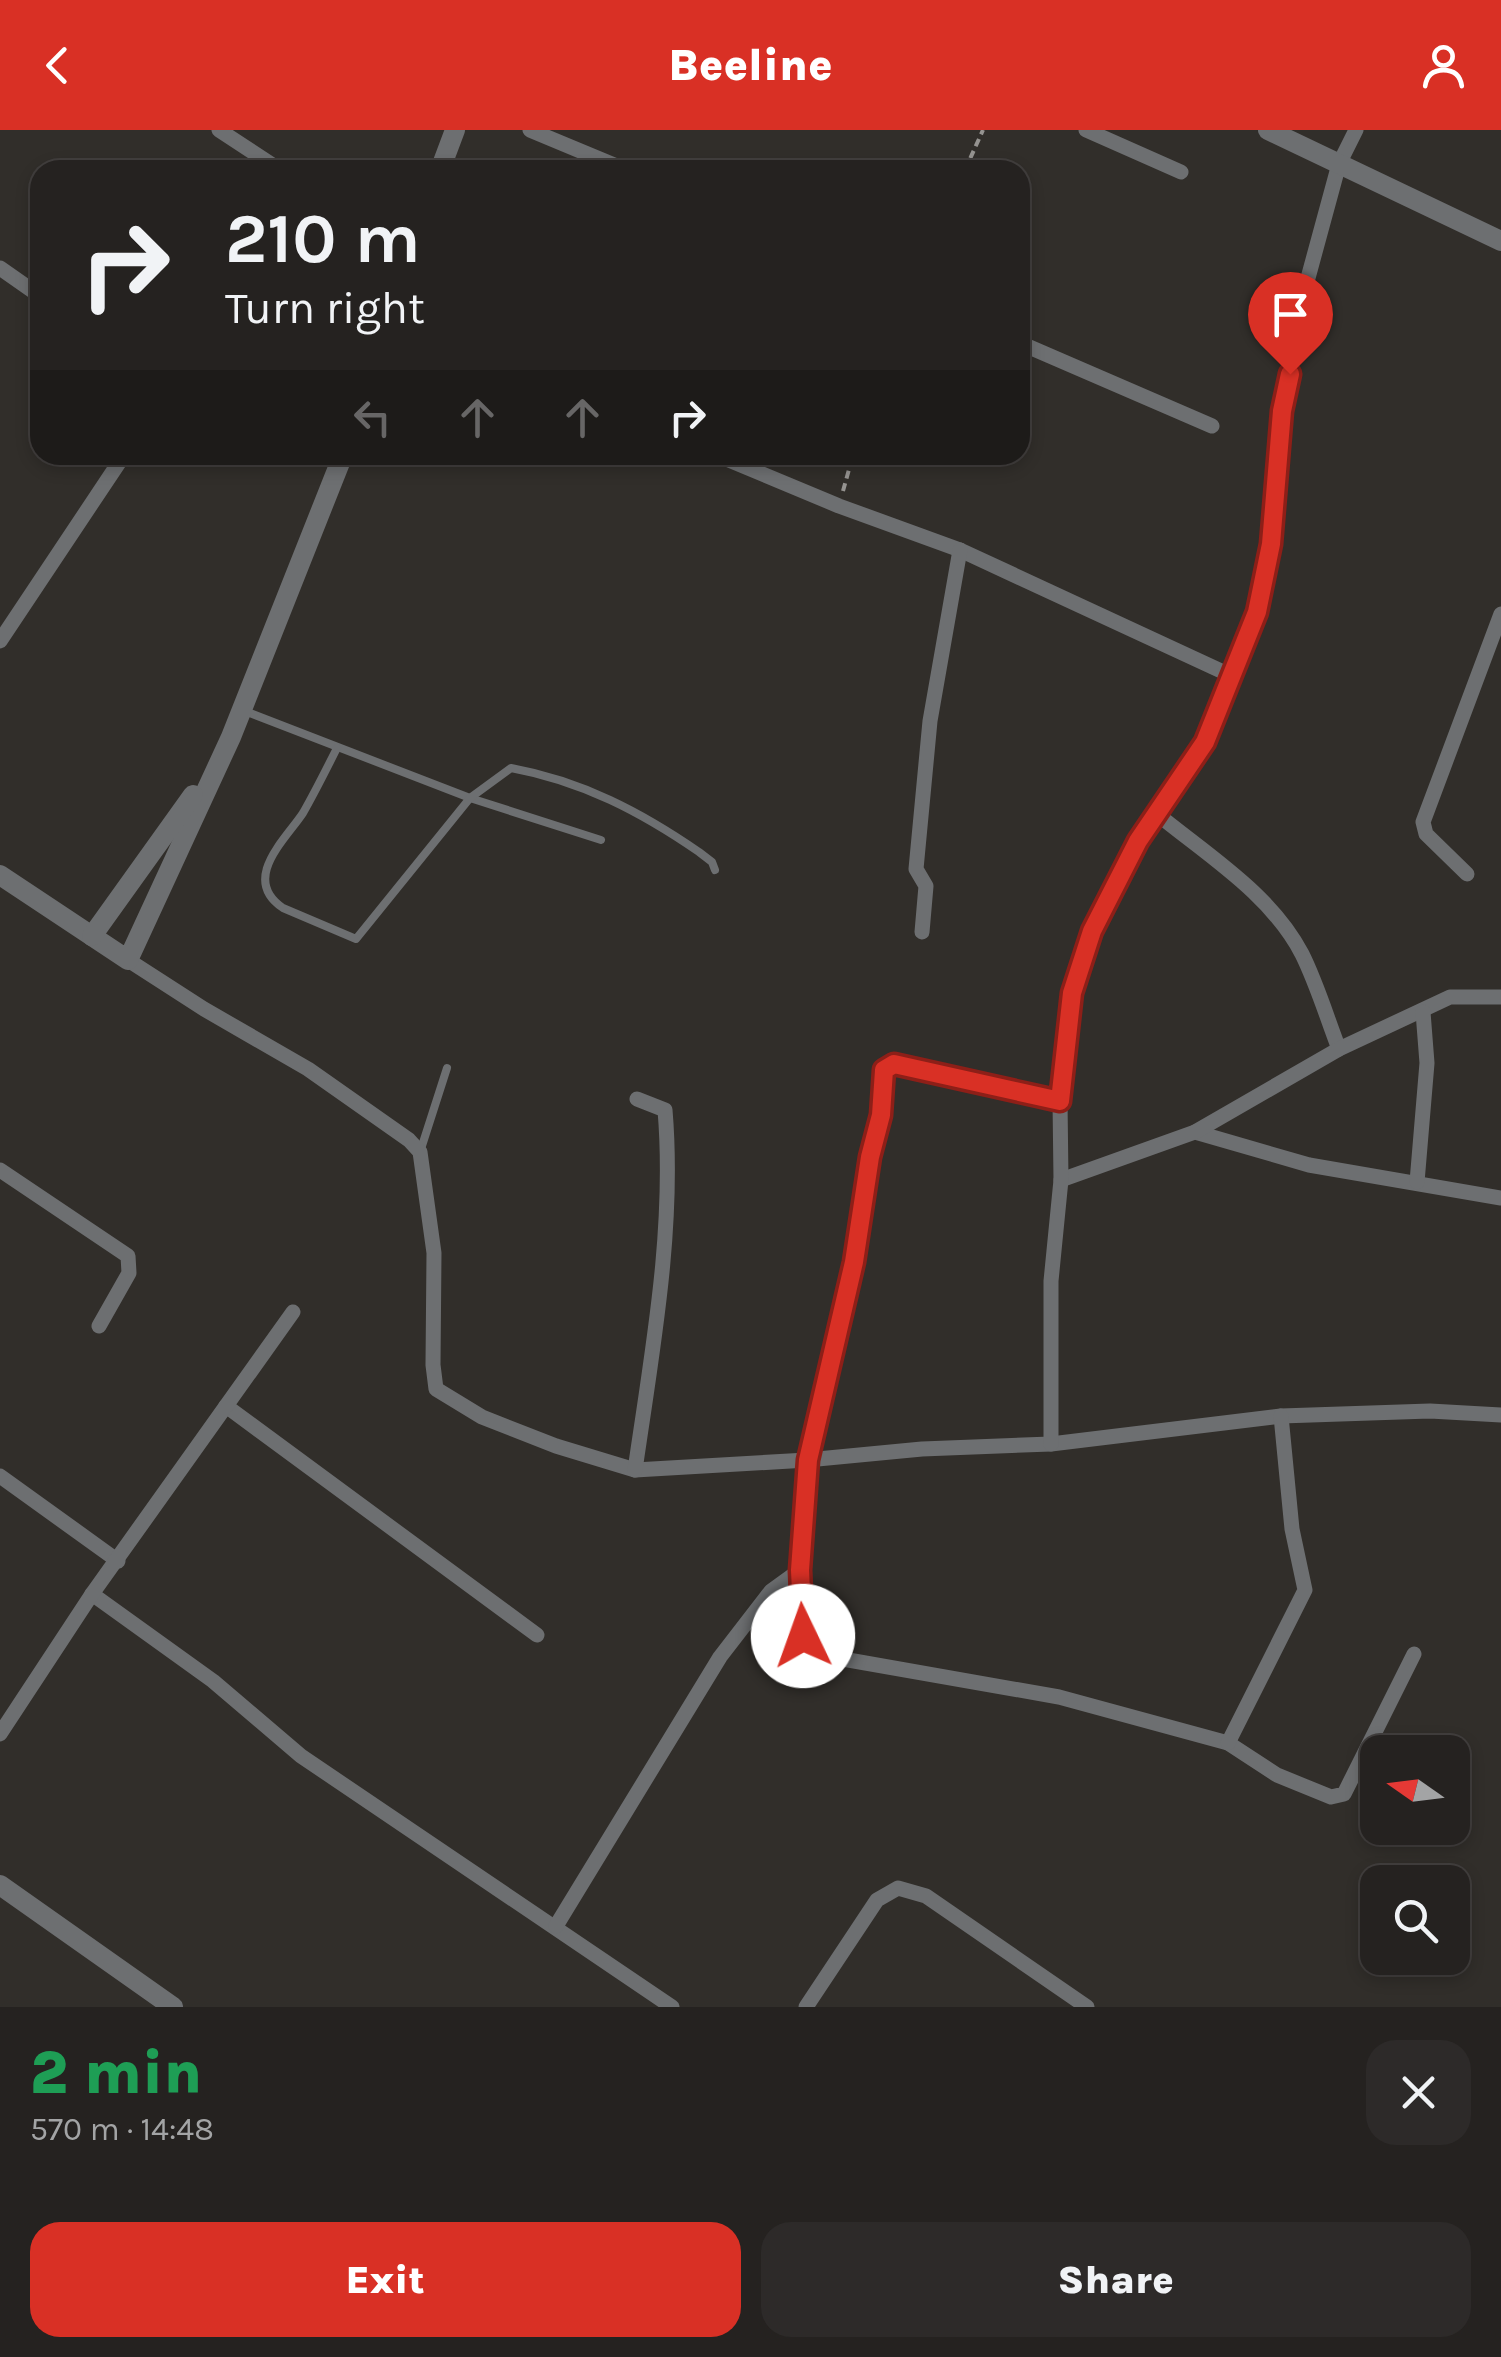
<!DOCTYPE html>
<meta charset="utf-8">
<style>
:root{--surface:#252220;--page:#2d2a29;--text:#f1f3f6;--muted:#a3a4a5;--line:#423f3e;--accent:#d93025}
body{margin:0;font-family:Karla,sans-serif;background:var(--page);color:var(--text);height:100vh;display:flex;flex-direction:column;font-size:38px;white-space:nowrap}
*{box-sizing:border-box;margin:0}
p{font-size:32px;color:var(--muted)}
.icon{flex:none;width:55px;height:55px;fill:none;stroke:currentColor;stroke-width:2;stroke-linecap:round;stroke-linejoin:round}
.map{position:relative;height:1877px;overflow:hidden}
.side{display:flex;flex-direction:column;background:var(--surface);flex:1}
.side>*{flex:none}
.top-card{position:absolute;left:30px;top:30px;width:1000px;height:305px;border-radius:30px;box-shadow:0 5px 15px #0003,0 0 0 2px var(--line);background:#252220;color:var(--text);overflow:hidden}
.needle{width:65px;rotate:284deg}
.fabs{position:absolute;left:1360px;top:1605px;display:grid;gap:20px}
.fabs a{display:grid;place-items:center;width:110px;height:110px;border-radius:20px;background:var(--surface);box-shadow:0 5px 15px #0003,0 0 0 2px var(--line);font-size:50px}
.pin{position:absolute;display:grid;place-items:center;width:85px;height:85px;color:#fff;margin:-102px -42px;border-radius:50% 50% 50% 0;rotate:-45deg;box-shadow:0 0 10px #0007}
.pin .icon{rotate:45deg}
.me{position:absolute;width:110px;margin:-55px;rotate:357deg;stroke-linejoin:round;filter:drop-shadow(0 0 8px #0008)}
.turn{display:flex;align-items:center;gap:35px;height:210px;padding:0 30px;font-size:45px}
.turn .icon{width:130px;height:130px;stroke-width:2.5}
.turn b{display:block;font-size:70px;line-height:85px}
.lanes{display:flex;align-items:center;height:95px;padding:0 30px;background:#0003;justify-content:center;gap:50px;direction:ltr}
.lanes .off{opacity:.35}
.round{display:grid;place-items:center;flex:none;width:105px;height:105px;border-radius:30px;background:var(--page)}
.summary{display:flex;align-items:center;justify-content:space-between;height:170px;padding:0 30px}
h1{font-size:60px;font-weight:800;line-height:75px;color:#1e9e55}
.cta{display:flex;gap:20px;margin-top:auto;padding:20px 30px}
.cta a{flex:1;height:115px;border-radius:30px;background:var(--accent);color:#fff;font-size:40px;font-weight:800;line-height:115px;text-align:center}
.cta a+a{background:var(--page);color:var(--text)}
header{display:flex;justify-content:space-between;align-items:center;height:130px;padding:0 30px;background:var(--accent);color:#fff;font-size:45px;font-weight:800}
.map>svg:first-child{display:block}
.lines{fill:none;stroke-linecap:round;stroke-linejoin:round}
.path{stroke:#959390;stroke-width:4;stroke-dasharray:8 5;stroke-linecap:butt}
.service{stroke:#6d6f71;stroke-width:8}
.minor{stroke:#6d6f71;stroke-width:15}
.tertiary{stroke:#6d6f71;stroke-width:20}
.route-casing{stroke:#8d1f18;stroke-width:25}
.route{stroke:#d93025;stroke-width:18}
</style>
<header><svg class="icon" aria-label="back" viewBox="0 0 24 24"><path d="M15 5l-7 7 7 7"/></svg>Beeline<svg class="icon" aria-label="person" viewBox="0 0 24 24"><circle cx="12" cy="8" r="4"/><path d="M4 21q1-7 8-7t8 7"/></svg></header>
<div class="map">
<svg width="1501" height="1877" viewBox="0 0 1501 1877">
<rect width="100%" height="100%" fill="#312e2a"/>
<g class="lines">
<g class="path">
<path d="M965 40 983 0"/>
<path d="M843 361 853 325"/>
</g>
<g class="service">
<path d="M242 580 470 668 601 710"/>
<path d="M337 618C326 640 315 662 303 683 286 709 240 749 283 778L356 809 470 668 511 638C582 651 641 682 699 722L712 732 715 740"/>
<path d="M420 1022 447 938"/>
</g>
<g class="minor">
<path d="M219 0 280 40"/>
<path d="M530 0 626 40"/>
<path d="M1086 0 1181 42"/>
<path d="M0 138 40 166"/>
<path d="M1020 213 1212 296"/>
<path d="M717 325 839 376 960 420 1232 546"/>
<path d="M0 511 124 325"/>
<path d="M1156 683C1207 725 1271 764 1302 824 1317 854 1327 888 1339 919"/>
<path d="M1467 744 1426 704 1423 692 1501 484"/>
<path d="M922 802 926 756 916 739 930 591 960 420"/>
<path d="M128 830 204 879 308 939 409 1010 420 1022 434 1123 433 1235 436 1259 482 1287 556 1316 635 1340 807 1330 922 1319 1051 1314 1281 1286 1430 1281 1501 1285"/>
<path d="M1060 971 894 933 884 940 881 985 871 1027 855 1133 807 1330 800 1440 803 1507 807 1519 820 1525 1059 1567 1228 1613 1277 1645 1331 1667 1344 1664 1414 1524"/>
<path d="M1195 1002 1309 1035 1501 1068"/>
<path d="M0 1040 128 1126 129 1143 99 1196"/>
<path d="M1061 1050 1195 1002 1339 919 1450 867H1501"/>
<path d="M1417 1052 1427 933 1423 882"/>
<path d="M226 1276 537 1505"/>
<path d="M1051 1314V1151L1061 1050 1060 971 1072 863 1092 801 1138 711 1205 612 1257 482 1271 414 1282 281 1308 148 1339 34 1356 0"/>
<path d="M635 1340C652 1222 675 1099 665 980L637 969"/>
<path d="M0 1346 118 1431"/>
<path d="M92 1464 213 1551 301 1626 672 1877"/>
<path d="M0 1604 92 1464 293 1182"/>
<path d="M1228 1613 1305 1460 1292 1399 1281 1286"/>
<path d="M556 1796 720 1527 771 1461 800 1440"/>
<path d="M806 1877 877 1770 898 1758 926 1766 1087 1877"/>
</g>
<g class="tertiary">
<path d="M1268 0 1501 111"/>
<path d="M440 40 455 0"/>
<path d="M0 745 128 830 231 607 343 325"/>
<path d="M92 806 193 665"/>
<path d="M0 1755 173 1877"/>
</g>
</g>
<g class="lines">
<defs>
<path id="route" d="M803 1506 800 1440 808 1330 854 1132 870 1027 881 985 884 940 894 934 1060 971 1072 863 1092 801 1138 711 1205 612 1257 482 1271 414 1282 281 1290 244"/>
</defs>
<use href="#route" class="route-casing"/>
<use href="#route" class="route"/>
</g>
</svg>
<div class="fabs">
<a><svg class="needle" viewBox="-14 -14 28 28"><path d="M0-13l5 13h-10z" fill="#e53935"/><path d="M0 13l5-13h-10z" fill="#a3a4a5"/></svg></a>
<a><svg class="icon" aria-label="search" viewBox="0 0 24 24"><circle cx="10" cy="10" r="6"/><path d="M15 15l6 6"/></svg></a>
</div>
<div class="pin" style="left:1290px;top:244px;background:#d93025"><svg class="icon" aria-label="arrive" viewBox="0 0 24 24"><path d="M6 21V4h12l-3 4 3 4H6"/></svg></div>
<svg class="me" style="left:803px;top:1506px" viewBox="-20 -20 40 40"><circle r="19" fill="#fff"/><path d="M0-13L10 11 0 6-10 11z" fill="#d93025"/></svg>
<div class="top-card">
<div class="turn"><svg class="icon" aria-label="right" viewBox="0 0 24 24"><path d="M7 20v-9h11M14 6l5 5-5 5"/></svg><div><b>210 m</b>Turn right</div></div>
<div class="lanes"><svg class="icon off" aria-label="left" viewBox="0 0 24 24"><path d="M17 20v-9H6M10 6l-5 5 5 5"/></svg><svg class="icon off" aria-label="ahead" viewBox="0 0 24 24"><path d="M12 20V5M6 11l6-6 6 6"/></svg><svg class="icon off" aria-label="ahead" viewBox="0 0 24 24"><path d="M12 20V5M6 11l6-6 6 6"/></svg><svg class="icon" aria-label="right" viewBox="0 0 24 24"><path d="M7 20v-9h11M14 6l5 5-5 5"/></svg></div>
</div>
</div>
<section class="side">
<div class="summary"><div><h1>2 min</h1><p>570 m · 14:48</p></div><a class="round"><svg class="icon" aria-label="close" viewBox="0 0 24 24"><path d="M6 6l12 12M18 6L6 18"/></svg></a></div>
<div class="cta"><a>Exit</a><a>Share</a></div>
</section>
